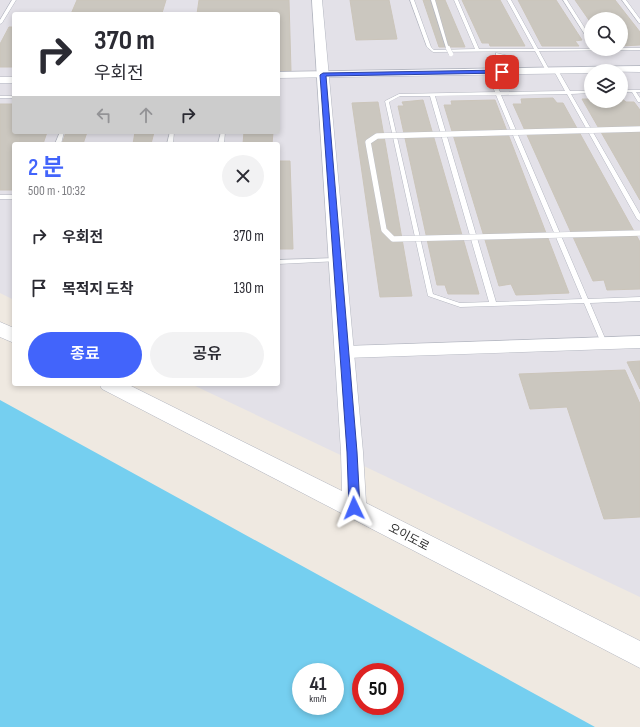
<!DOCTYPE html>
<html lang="ko">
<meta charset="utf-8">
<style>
:root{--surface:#fff;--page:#f2f2f3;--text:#2b2b33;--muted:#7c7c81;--accent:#4264fb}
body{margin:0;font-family:"Sofia Sans Condensed","Noto Sans KR",sans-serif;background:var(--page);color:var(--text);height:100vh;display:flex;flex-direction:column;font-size:15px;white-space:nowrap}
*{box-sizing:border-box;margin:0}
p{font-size:13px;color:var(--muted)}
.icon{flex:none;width:22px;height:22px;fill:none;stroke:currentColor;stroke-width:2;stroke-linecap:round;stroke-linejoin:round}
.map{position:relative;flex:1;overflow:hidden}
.side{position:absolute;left:12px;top:142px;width:268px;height:244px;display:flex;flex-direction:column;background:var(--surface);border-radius:4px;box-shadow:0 2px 6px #0003}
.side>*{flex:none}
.banner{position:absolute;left:12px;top:12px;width:268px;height:122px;border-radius:4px;box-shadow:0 2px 6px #0003;background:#fff;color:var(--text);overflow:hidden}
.fabs{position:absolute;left:584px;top:12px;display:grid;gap:8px}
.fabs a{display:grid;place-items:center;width:44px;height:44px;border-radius:50%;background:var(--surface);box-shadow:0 2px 6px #0003;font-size:20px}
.speed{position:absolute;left:292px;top:663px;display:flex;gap:8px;font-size:20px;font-weight:700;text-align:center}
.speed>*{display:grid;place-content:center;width:52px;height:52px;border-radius:50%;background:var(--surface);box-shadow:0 2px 6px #0003;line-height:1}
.speed small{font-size:10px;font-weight:400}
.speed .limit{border:6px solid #d22;background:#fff;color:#111}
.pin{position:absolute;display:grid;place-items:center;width:34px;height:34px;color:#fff;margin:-17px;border-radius:8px;box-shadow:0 2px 6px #0006}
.me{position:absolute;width:44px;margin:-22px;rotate:358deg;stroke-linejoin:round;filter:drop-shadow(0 0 3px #0008)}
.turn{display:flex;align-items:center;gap:14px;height:84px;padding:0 16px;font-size:18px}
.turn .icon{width:52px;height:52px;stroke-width:2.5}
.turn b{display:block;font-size:28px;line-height:34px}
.lanes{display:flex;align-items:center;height:38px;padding:0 16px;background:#0003;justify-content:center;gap:20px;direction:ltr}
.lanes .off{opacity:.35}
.round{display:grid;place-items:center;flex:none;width:42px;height:42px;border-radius:21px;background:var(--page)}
.summary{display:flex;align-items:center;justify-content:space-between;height:68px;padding:0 16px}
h1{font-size:24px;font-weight:600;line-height:30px;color:var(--accent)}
.action{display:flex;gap:8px;margin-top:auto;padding:8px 16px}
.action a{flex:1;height:46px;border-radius:24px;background:var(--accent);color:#fff;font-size:16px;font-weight:600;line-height:46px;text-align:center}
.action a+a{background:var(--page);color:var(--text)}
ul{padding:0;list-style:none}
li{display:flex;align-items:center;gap:12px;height:52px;padding:0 16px}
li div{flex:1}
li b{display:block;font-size:15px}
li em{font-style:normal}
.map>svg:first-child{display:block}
.industrial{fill:#e3e1e8;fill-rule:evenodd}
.water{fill:#75cff0;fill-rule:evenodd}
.building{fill:#cbc7bf;stroke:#cbc5ba}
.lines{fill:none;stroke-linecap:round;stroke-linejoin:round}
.service-casing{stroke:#b4b7c1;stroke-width:1}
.tertiary-casing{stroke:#b4b7c1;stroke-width:1}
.secondary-casing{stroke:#b4b7c1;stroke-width:1}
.service{fill:#fff;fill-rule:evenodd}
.tertiary{fill:#fff;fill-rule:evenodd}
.secondary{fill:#fff;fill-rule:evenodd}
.service-bridge-far1-casing{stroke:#b4b7c1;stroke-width:5;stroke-linecap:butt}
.service-bridge-casing{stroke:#b4b7c1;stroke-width:6;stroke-linecap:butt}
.service-bridge-far1{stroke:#fff;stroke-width:4.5}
.service-bridge{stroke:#fff;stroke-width:5.5}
.route{fill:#4264fb;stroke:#2b41a3}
.labels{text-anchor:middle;stroke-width:3.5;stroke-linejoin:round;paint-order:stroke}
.street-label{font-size:12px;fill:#2e2e2e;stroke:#fff}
</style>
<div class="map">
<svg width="640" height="727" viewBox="0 0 640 727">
<rect width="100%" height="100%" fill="#efe9e1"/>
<path class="industrial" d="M0 0H640V597L191 384H278V144H14V300L0 293ZM14 14H278V132H14ZM591 19H621V49H591ZM591 71H621V101H591Z"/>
<path class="water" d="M0 400 595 727H0ZM301 672H335V706H301ZM361 672H395V706H361Z"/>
<g class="building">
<path d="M77 0H166L162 13 71 14Z"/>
<path d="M199 0H289L291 71H278V14H197Z"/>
<path d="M350 0H389L397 39 356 40Z"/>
<path d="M423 0H445L465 47H439Z"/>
<path d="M462 0H500L525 46H490L489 43H482Z"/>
<path d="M518 0H556L582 40 575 41 579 46H542Z"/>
<path d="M575 0H615L640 32V45L621 46V19H591V23Z"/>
<path d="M9 27H14V67H0V44Z"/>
<path d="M553 98 557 103H563L640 242V289L607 290 604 280 593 281 513 104H522L521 99Z"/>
<path d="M621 98 626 102H634L640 110V200L582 99H591V101H621Z"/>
<path d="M423 100 479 294H448L445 285H437L398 106H404L402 102Z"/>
<path d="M495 100 569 293 516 295 511 284 499 286 444 105H452L451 101Z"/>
<path d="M378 102 412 296 380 297 352 103Z"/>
<path d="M0 104H14V132H47L43 144H14V190H0Z"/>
<path d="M66 132H87L83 144H62Z"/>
<path d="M135 132H154L151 144H133Z"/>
<path d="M244 132H273L272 144H243Z"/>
<path d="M278 161H290L293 249H278Z"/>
<path d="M640 361V389L627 362Z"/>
<path d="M625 370 640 404V517L604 519 567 407 530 409 519 374Z"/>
</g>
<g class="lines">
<defs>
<g id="service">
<path d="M12 0H16L2 23 0 24V20Z"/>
<path d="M410 0H414L431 47 434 50 475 49 454 0H458L479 49H534L507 0H511L538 49H621V48H640V50L539 51 550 71 548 72 546 71 535 51 433 52 427 47Z"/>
<path d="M431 0H435L449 49 446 48Z"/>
<path d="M563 0H567L591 38V42L589 41Z"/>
<path d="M622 0H626L640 19V23H639Z"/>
<path d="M496 53 513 57 517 72 513 71 509 59 496 55Z"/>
<path d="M554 70H558L570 91H591V93L571 94 640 214V221L637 219 567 94 501 95 588 299 640 297V301L590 303 607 343 604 345 601 343 584 303 460 307 428 296 385 101 399 94 495 92 487 72 489 71 491 72 500 92 565 91 554 71ZM496 95 582 299 496 302 435 96ZM400 96H430L489 302 460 303 433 294 389 102Z"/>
<path d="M621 90H640V92H636L640 98V102H638L632 92H621Z"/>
<rect x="0" y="96" width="14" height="2"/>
<path d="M60 132H64L61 144H55Z"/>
<path d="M170 132H174L173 144H167Z"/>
<path d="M221 132H225L224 144H218Z"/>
<rect x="0" y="195" width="14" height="4"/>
<path d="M337 258 339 259 340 260 339 261 278 264V260Z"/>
</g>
<g id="tertiary">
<path d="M640 66V72L591 71V73L278 78V72Z"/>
<rect x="0" y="77" width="14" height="6"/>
<path d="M640 336V348L345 358 339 356 337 352 339 348 345 346Z"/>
</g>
<g id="secondary">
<path d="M312 0H322L363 452 366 503 640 641V668L102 389 99 384H127L342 491 341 452Z"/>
<path d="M0 322 14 328V343L0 337Z"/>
</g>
</defs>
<use href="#service" class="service-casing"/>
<use href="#tertiary" class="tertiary-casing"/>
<use href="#secondary" class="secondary-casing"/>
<use href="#service" class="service"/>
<use href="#tertiary" class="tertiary"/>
<use href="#secondary" class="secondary"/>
<defs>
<path id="service-bridge-far1" d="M448 48 451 54"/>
<path id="service-bridge" d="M640 129 377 136 368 142 384 230 393 239 640 233"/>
</defs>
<use href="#service-bridge-far1" class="service-bridge-far1-casing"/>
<use href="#service-bridge" class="service-bridge-casing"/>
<use href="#service-bridge-far1" class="service-bridge-far1"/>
<use href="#service-bridge" class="service-bridge"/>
</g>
<path class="route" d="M502 70 504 73 326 76 357 452 360 508 358 511H350L349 508 347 452 320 75 323 73Z"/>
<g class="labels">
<g class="street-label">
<text transform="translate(409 537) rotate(28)" y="4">오이도로</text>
</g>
</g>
</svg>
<div class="fabs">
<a><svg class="icon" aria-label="search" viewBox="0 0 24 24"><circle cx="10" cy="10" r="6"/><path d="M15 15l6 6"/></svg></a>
<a><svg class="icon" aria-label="layers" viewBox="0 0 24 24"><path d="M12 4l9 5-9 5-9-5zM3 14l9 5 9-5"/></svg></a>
</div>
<div class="speed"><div>41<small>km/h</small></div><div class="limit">50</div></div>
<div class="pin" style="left:502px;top:72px;background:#d93025"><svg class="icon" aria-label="arrive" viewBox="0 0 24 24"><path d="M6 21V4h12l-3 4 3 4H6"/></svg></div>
<svg class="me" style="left:354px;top:508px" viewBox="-20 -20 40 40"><path d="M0-17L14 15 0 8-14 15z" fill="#4264fb" stroke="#fff" stroke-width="4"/></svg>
<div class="banner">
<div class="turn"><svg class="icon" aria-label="right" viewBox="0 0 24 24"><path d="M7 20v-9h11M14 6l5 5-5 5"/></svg><div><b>370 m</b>우회전</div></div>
<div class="lanes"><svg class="icon off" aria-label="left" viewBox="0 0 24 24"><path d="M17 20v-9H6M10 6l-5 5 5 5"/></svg><svg class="icon off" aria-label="ahead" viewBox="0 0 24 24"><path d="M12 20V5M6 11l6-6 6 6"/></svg><svg class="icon" aria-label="right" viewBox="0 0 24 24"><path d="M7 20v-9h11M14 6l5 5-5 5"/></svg></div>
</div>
<section class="side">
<div class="summary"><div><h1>2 분</h1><p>500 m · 10:32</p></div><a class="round"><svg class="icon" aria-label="close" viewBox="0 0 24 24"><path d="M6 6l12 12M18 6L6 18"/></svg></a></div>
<ul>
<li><svg class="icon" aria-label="right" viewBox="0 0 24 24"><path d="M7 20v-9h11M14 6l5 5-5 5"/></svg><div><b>우회전</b></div><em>370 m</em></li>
<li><svg class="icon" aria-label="arrive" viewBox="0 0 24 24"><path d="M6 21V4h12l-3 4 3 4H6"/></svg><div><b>목적지 도착</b></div><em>130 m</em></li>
</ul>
<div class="action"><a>종료</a><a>공유</a></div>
</section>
</div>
